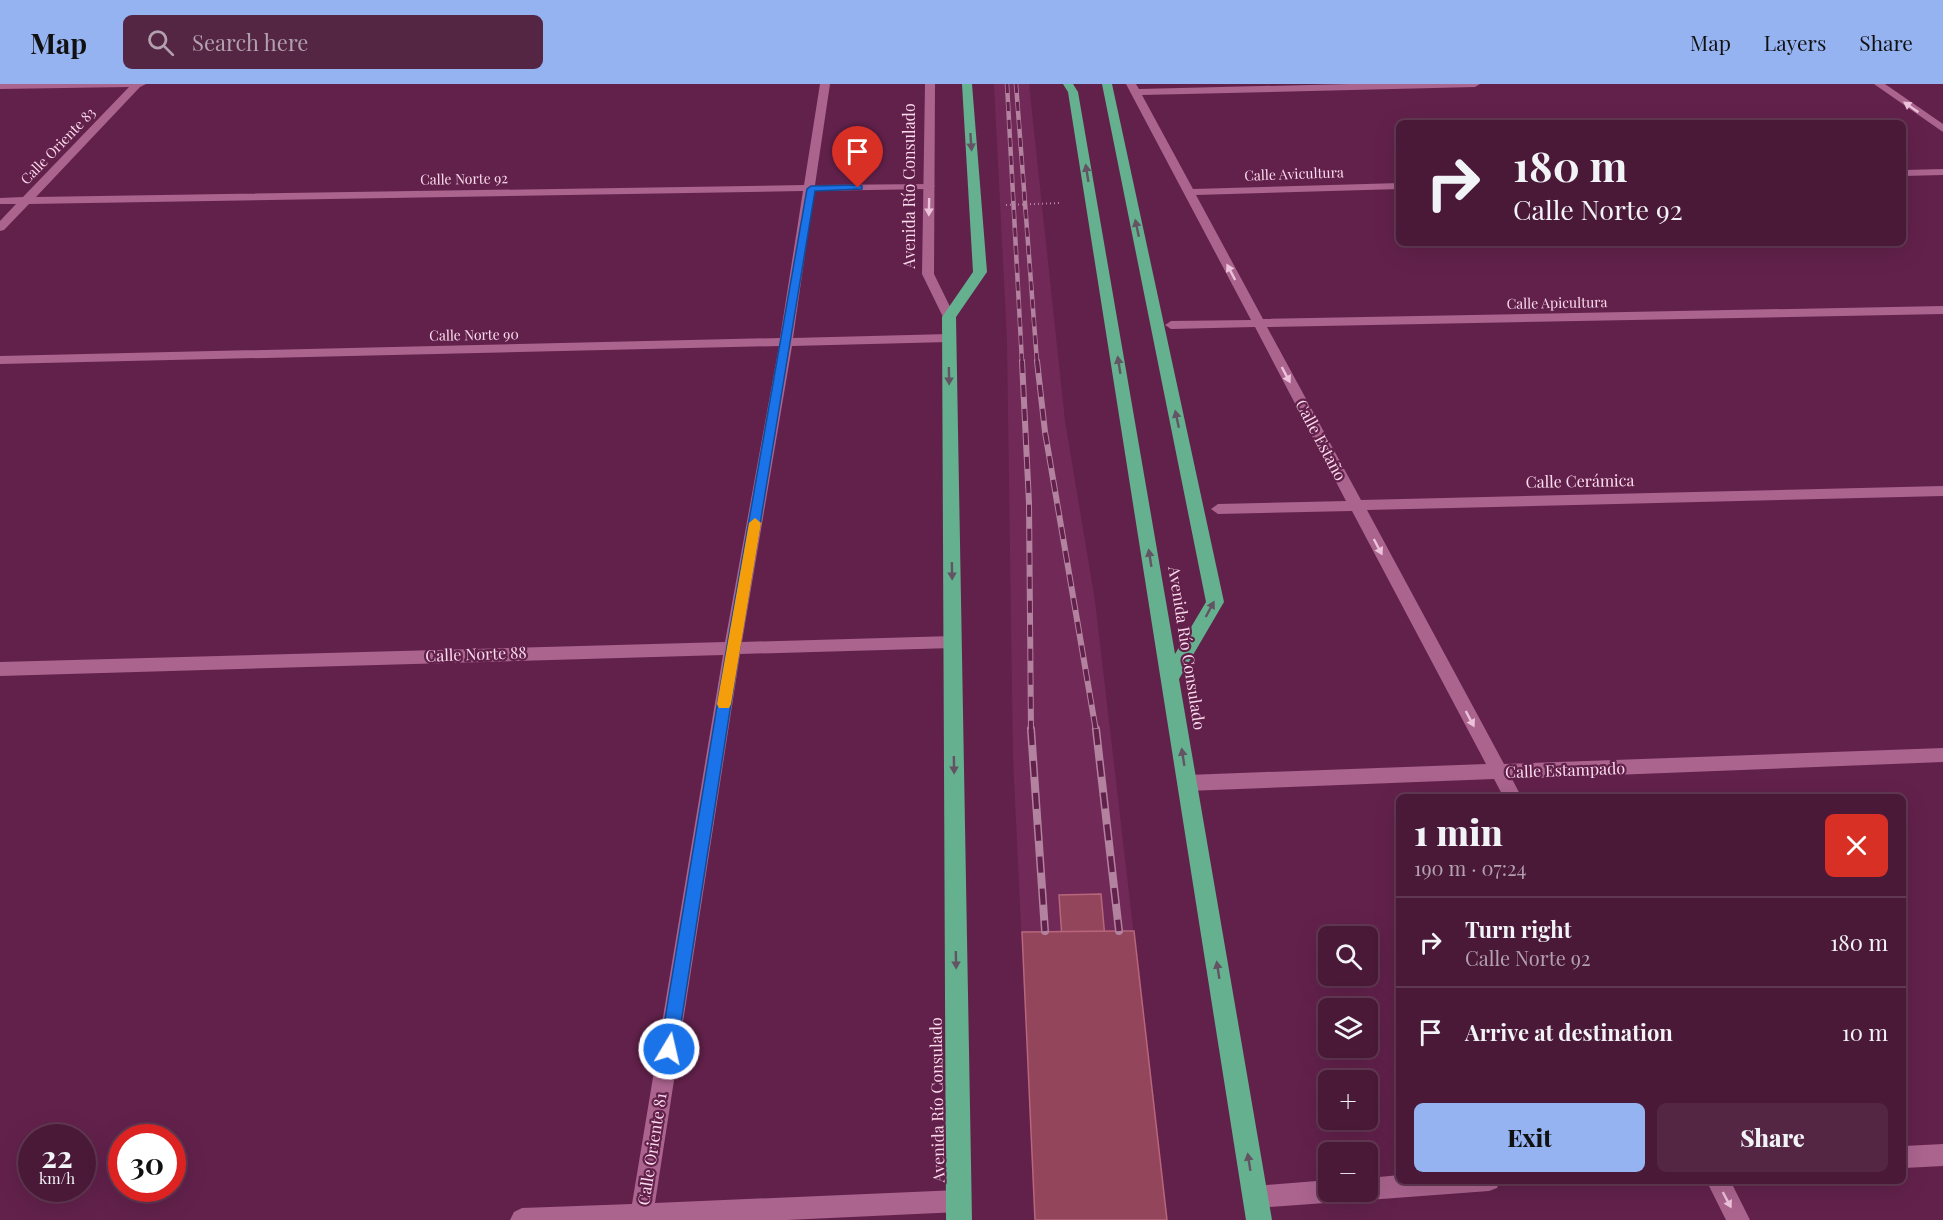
<!DOCTYPE html>
<meta charset="utf-8">
<style>
:root{--surface:#4a1938;--page:#542643;--text:#f1f3f6;--muted:#b2a0ae;--line:#613853;--accent:#95b2f1}
body{margin:0;font-family:"Playfair Display",serif;background:var(--page);color:var(--text);height:100vh;display:flex;flex-direction:column;font-size:22px;white-space:nowrap}
*{box-sizing:border-box;margin:0}
p{font-size:20px;color:var(--muted)}
.icon{flex:none;width:33px;height:33px;fill:none;stroke:currentColor;stroke-width:2;stroke-linecap:round;stroke-linejoin:round}
.map{position:relative;flex:1;overflow:hidden}
.details{position:absolute;left:1396px;top:710px;width:510px;height:390px;display:flex;flex-direction:column;background:var(--surface);border-radius:9px;box-shadow:0 6px 24px #0002,0 0 0 2px var(--line)}
.details>*{flex:none}
.top-card{position:absolute;left:1396px;top:36px;width:510px;height:126px;border-radius:9px;box-shadow:0 6px 24px #0002,0 0 0 2px var(--line);background:#4a1938;color:var(--text);overflow:hidden}
.tools{position:absolute;left:1318px;top:842px;display:grid;gap:12px}
.tools a{display:grid;place-items:center;width:60px;height:60px;border-radius:9px;background:var(--surface);box-shadow:0 6px 24px #0002,0 0 0 2px var(--line);font-size:30px}
.speed{position:absolute;left:18px;top:1040px;display:flex;gap:12px;font-size:30px;font-weight:700;text-align:center}
.speed>*{display:grid;place-content:center;width:78px;height:78px;border-radius:50%;background:var(--surface);box-shadow:0 6px 24px #0002,0 0 0 2px var(--line);line-height:1}
.speed small{font-size:15px;font-weight:400}
.speed .limit{border:9px solid #d22;background:#fff;color:#111}
.pin{position:absolute;display:grid;place-items:center;width:51px;height:51px;color:#fff;margin:-62px -26px;border-radius:50% 50% 50% 0;rotate:-45deg;box-shadow:0 0 6px #0007}
.pin .icon{rotate:45deg}
.me{position:absolute;width:66px;margin:-33px;rotate:9deg;stroke-linejoin:round;filter:drop-shadow(0 0 4px #0008)}
.turn{display:flex;align-items:center;gap:21px;height:126px;padding:0 18px;font-size:27px}
.turn .icon{width:78px;height:78px;stroke-width:2.5}
.turn b{display:block;font-size:42px;line-height:51px}
.round{display:grid;place-items:center;flex:none;width:63px;height:63px;border-radius:9px;background:var(--page)}
.headline{display:flex;align-items:center;justify-content:space-between;height:102px;padding:0 18px}
h1{font-size:36px;font-weight:800;line-height:45px}
.button{display:flex;gap:12px;margin-top:auto;padding:12px 18px}
.button a{flex:1;height:69px;border-radius:9px;background:var(--accent);color:#111;font-size:24px;font-weight:800;line-height:69px;text-align:center}
.button a+a{background:var(--page);color:var(--text)}
ul{padding:0;list-style:none}
li{display:flex;align-items:center;gap:18px;height:90px;padding:0 18px;border-top:2px solid var(--line)}
li div{flex:1}
li b{display:block;font-size:22px}
li em{font-style:normal}
header{display:flex;align-items:center;gap:36px;box-sizing:border-box;height:84px;padding:0 30px;background:var(--accent);color:#111}
header strong{font-size:28px}
nav{display:flex;gap:33px;margin-inline-start:auto;font-size:21px}
.search{width:420px;height:54px;background:var(--page);display:flex;align-items:center;gap:15px;box-sizing:border-box;padding:0 21px;border-radius:9px;color:var(--muted);font-size:22px}
.map>svg:first-child{display:block}
.built{fill:#712a58}
.building{fill:#93455b;stroke:#b7667b;stroke-width:1.5}
.lines{fill:none;stroke-linecap:round;stroke-linejoin:round}
.path{stroke:#b686a3;stroke-width:2;stroke-dasharray:1 3;stroke-linecap:butt}
.minor{fill:#ab648e;fill-rule:evenodd}
.secondary{fill:#ab648e;fill-rule:evenodd}
.motorway{fill:#64b08f;fill-rule:evenodd}
.rail-far2-casing{stroke:#b2829f;stroke-width:4.5}
.rail-far1-casing{stroke:#b2829f;stroke-width:6}
.rail-casing{stroke:#b2829f;stroke-width:8}
.rail-far2{stroke:#62214b;stroke-width:3;stroke-dasharray:9;stroke-linecap:butt}
.rail-far1{stroke:#62214b;stroke-width:4;stroke-dasharray:12;stroke-linecap:butt}
.rail{stroke:#62214b;stroke-width:5;stroke-dasharray:16;stroke-linecap:butt}
.oneway{fill:#ecc3da}
.oneway2{fill:#635363}
.route{fill:#1a73e8;stroke:#114b97;stroke-width:1.5}
.slow{fill:#f59e0b}
.labels{text-anchor:middle;stroke-width:4.5;stroke-linejoin:round;paint-order:stroke}
.far-street-label{font-size:14px;fill:#fcdbed;stroke:#62214b}
.street-label{font-size:16px;fill:#fcdbed;stroke:#62214b}
</style>
<header>
<strong>Map</strong>
<div class="search"><svg class="icon" aria-label="search" viewBox="0 0 24 24"><circle cx="10" cy="10" r="6"/><path d="M15 15l6 6"/></svg>Search here</div>
<nav><a>Map</a><a>Layers</a><a>Share</a></nav>
</header>
<div class="map">
<svg width="1943" height="1136" viewBox="0 0 1943 1136">
<rect width="100%" height="100%" fill="#62214b"/>
<path class="built" d="M994 0H1029L1065 337 1095 517 1167 1136H1035L1013 673 1007 256Z"/>
<g class="building">
<path d="M1101 810 1114 954H1069L1059 811Z"/>
<path d="M1119 847H1134L1167 1136H1035L1022 848Z"/>
</g>
<g class="lines">
<path class="path" d="M1006 121 1061 119"/>
<g class="minor">
<path d="M0 0H146L140 3 36 113 804 101 820 0H830L815 101 933 100 935 102 929 105 814 107 793 254 949 250 955 254 949 258 792 262 742 558 953 552 959 554 961 558 959 562 953 564 740 570 655 1119 959 1106 967 1109 970 1117 967 1125 959 1128 787 1136H510L514 1128 522 1124 632 1120 723 571 0 592V578L725 558 779 262 0 280V272L780 254 803 107 29 120 4 146 0 147V137L16 120H0V114L23 113 129 3 0 5Z"/>
<path d="M1126 0H1136L1139 5 1349 0H1480L1475 3 1142 11 1193 105 1400 99V105L1196 111 1263 235 1943 222V230L1267 243 1361 416 1943 402V412L1367 426 1504 680 1943 664V678L1512 695 1521 712H1503L1494 695 1187 707 1181 704 1178 699 1181 694 1187 691 1486 680 1352 427 1218 430 1211 425 1218 420 1346 417 1255 243 1171 245 1165 241 1171 237 1251 236Z"/>
<path d="M1874 0H1885L1943 40V48Z"/>
<path d="M1943 85V91L1904 92V86Z"/>
<path d="M1943 1060V1082L1904 1084V1062Z"/>
<path d="M1400 1091V1096H1500L1497 1104 1489 1107 1368 1116 1360 1113 1357 1107H1368V1094Z"/>
<path d="M1329 1096V1107H1350L1347 1115 1339 1118 1255 1124 1247 1121 1244 1113 1247 1105 1255 1102Z"/>
<path d="M1706 1096H1730L1750 1136H1726Z"/>
</g>
<path class="secondary" d="M925 0H935L934 190 955 233 949 237 943 233 922 190Z"/>
<g class="motorway">
<path d="M962 0H972L987 188 956 233 972 1136H946L942 233 973 188Z"/>
<path d="M1063 0H1073L1078 8 1175 570 1206 518 1102 0H1112L1224 518 1179 595 1272 1136H1246L1068 8Z"/>
</g>
<defs>
<g id="rail-far2">
<path d="M1007 0 1022 278"/>
<path d="M1016 0 1037 278"/>
</g>
<g id="rail-far1">
<path d="M1022 277 1029 419 1031 647"/>
<path d="M1037 277 1045 348 1096 647"/>
</g>
<g id="rail">
<path d="M1031 645 1045 847"/>
<path d="M1096 645 1119 847"/>
</g>
</defs>
<use href="#rail-far2" class="rail-far2-casing"/>
<use href="#rail-far1" class="rail-far1-casing"/>
<use href="#rail" class="rail-casing"/>
<use href="#rail-far2" class="rail-far2"/>
<use href="#rail-far1" class="rail-far1"/>
<use href="#rail" class="rail"/>
</g>
<defs><path id="oneway-solid" d="M-6-.8H1V-3.2L6.5 0L1 3.2V.8H-6Z" transform="scale(1.5)"/></defs>
<g class="oneway">
<use href="#oneway-solid" transform="translate(1911 23) rotate(-145)"/>
<use href="#oneway-solid" transform="translate(929 123) rotate(91)"/>
<use href="#oneway-solid" transform="translate(1231 188) rotate(-118)"/>
<use href="#oneway-solid" transform="translate(1286 291) rotate(62)"/>
<use href="#oneway-solid" transform="translate(1378 463) rotate(62)"/>
<use href="#oneway-solid" transform="translate(1470 635) rotate(62)"/>
<use href="#oneway-solid" transform="translate(1727 1116) rotate(62)"/>
</g>
<g class="oneway2">
<use href="#oneway-solid" transform="translate(971 58) rotate(86)"/>
<use href="#oneway-solid" transform="translate(1087 89) rotate(-99)"/>
<use href="#oneway-solid" transform="translate(1137 144) rotate(-102)"/>
<use href="#oneway-solid" transform="translate(1119 281) rotate(-99)"/>
<use href="#oneway-solid" transform="translate(949 292) rotate(89)"/>
<use href="#oneway-solid" transform="translate(1177 335) rotate(-102)"/>
<use href="#oneway-solid" transform="translate(1150 474) rotate(-99)"/>
<use href="#oneway-solid" transform="translate(952 487) rotate(89)"/>
<use href="#oneway-solid" transform="translate(1210 525) rotate(-62)"/>
<use href="#oneway-solid" transform="translate(1183 673) rotate(-99)"/>
<use href="#oneway-solid" transform="translate(954 681) rotate(89)"/>
<use href="#oneway-solid" transform="translate(956 876) rotate(89)"/>
<use href="#oneway-solid" transform="translate(1218 886) rotate(-99)"/>
<use href="#oneway-solid" transform="translate(1249 1078) rotate(-99)"/>
</g>
<path class="route" d="M858 101 862 102V105L815 107 740 562 677 965 675 971 669 974 662 971 660 965 727 562 807 105 811 102Z"/>
<path class="slow" d="M755 434 761 439 731 620 729 624H719L717 620 749 439Z"/>
<g class="labels">
<g class="far-street-label">
<text transform="translate(58 62) rotate(-46)" y="5">Calle Oriente 83</text>
<text transform="translate(1294 90) rotate(-2)" y="5">Calle Avicultura</text>
<text transform="translate(464 95) rotate(-1)" y="5">Calle Norte 92</text>
<text transform="translate(1557 219) rotate(-1)" y="5">Calle Apicultura</text>
<text transform="translate(474 251) rotate(-1)" y="5">Calle Norte 90</text>
</g>
<g class="street-label">
<text transform="translate(909 102) rotate(-90)" y="6">Avenida Río Consulado</text>
<text transform="translate(1321 356) rotate(62)" y="6">Calle Estaño</text>
<text transform="translate(1580 397) rotate(-1)" y="6">Calle Cerámica</text>
<text transform="translate(1187 564) rotate(81)" y="6">Avenida Río Consulado</text>
<text transform="translate(476 570) rotate(-2)" y="6">Calle Norte 88</text>
<text transform="translate(1565 686) rotate(-2)" y="6">Calle Estampado</text>
<text transform="translate(937 1016) rotate(-91)" y="6">Avenida Río Consulado</text>
<text transform="translate(652 1065) rotate(-81)" y="6">Calle Oriente 81</text>
</g>
</g>
</svg>
<div class="tools">
<a><svg class="icon" aria-label="search" viewBox="0 0 24 24"><circle cx="10" cy="10" r="6"/><path d="M15 15l6 6"/></svg></a>
<a><svg class="icon" aria-label="layers" viewBox="0 0 24 24"><path d="M12 4l9 5-9 5-9-5zM3 14l9 5 9-5"/></svg></a>
<a>+</a>
<a>−</a>
</div>
<div class="speed"><div>22<small>km/h</small></div><div class="limit">30</div></div>
<div class="pin" style="left:858px;top:104px;background:#d93025"><svg class="icon" aria-label="arrive" viewBox="0 0 24 24"><path d="M6 21V4h12l-3 4 3 4H6"/></svg></div>
<svg class="me" style="left:669px;top:965px" viewBox="-20 -20 40 40"><circle r="17" fill="#1a73e8" stroke="#fff" stroke-width="3"/><path d="M0-11L8 9 0 5-8 9z" fill="#fff"/></svg>
<div class="top-card">
<div class="turn"><svg class="icon" aria-label="right" viewBox="0 0 24 24"><path d="M7 20v-9h11M14 6l5 5-5 5"/></svg><div><b>180 m</b>Calle Norte 92</div></div>
</div>
<section class="details">
<div class="headline"><div><h1>1 min</h1><p>190 m · 07:24</p></div><a class="round" style="background:#d93025;color:#fff"><svg class="icon" aria-label="close" viewBox="0 0 24 24"><path d="M6 6l12 12M18 6L6 18"/></svg></a></div>
<ul>
<li><svg class="icon" aria-label="right" viewBox="0 0 24 24"><path d="M7 20v-9h11M14 6l5 5-5 5"/></svg><div><b>Turn right</b><p>Calle Norte 92</p></div><em>180 m</em></li>
<li><svg class="icon" aria-label="arrive" viewBox="0 0 24 24"><path d="M6 21V4h12l-3 4 3 4H6"/></svg><div><b>Arrive at destination</b></div><em>10 m</em></li>
</ul>
<div class="button"><a>Exit</a><a>Share</a></div>
</section>
</div>
